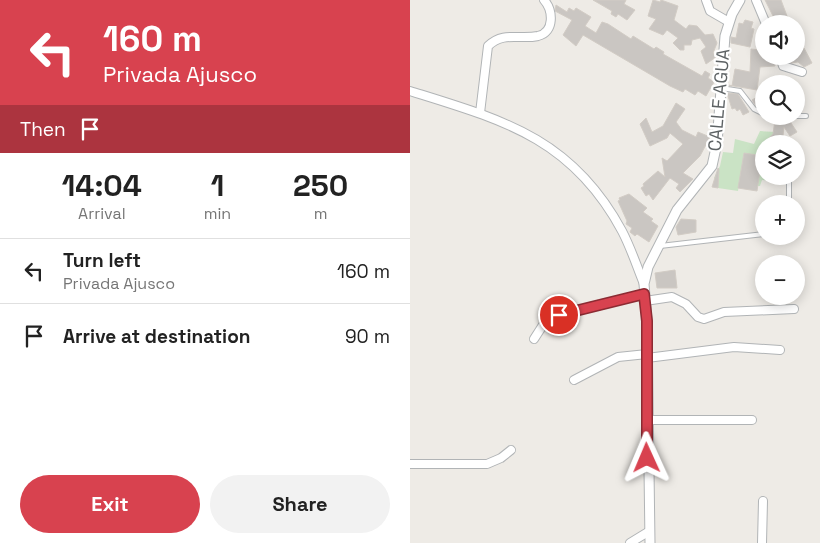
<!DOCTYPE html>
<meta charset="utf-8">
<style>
:root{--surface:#fff;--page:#f2f2f2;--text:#222;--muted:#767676;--line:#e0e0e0;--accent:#d8424f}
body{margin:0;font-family:"Space Grotesk",sans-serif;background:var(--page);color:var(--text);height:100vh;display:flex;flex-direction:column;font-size:19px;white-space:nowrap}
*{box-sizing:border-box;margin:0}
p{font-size:16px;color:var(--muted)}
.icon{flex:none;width:28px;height:28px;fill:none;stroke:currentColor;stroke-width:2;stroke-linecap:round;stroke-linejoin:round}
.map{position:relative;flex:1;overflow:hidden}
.sheet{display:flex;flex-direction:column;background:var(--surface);width:410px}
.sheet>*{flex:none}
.banner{background:#d8424f;color:#fff;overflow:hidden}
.controls{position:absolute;left:345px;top:15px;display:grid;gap:10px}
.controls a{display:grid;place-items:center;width:50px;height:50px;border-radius:50%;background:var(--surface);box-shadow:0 2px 12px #0003;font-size:25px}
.pin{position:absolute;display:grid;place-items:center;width:42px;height:42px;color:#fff;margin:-21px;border:2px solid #fff;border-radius:50%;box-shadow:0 1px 5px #0007}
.me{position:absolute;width:55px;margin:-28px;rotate:359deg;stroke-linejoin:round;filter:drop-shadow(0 0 4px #0008)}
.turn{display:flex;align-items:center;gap:18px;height:105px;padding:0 20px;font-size:22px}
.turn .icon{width:65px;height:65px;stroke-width:2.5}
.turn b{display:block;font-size:35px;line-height:42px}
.then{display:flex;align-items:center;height:48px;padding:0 20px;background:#0003;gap:10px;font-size:19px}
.eta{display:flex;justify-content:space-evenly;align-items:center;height:85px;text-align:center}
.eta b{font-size:30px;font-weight:700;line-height:35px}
.primary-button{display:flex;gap:10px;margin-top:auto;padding:10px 20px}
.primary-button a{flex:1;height:58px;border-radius:30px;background:var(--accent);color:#fff;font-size:20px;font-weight:700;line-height:58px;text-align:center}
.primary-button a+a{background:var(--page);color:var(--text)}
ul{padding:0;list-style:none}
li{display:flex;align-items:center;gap:15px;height:65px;padding:0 20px;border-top:1px solid var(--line)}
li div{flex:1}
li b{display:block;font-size:19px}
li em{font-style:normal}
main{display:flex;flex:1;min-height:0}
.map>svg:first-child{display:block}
.green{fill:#cae3c5}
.building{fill:#cac6c2;stroke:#d2ccc5}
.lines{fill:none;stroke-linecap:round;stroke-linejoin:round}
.service-casing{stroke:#b1b4b6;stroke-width:6}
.minor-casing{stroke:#b1b4b6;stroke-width:10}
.tertiary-casing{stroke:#b1b4b6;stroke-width:11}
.service{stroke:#fff;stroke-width:4}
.minor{stroke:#fff;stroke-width:8}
.tertiary{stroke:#fff;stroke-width:9}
.route-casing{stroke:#8c2b33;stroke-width:12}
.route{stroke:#d8424f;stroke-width:9}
.labels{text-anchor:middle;stroke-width:4.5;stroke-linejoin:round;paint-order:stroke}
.street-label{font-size:18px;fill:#5d6264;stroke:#fff}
</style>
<main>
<section class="sheet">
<div class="banner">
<div class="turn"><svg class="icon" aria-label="left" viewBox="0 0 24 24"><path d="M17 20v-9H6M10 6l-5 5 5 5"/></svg><div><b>160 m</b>Privada Ajusco</div></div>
<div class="then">Then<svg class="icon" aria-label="arrive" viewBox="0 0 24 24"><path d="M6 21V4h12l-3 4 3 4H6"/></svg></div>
</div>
<div class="eta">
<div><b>14:04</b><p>Arrival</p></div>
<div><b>1</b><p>min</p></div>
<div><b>250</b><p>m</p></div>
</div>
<ul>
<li><svg class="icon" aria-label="left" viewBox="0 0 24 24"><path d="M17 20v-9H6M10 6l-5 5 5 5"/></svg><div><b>Turn left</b><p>Privada Ajusco</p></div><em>160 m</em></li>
<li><svg class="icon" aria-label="arrive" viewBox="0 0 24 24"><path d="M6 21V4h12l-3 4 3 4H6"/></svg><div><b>Arrive at destination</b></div><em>90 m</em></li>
</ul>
<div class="primary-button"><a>Exit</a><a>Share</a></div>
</section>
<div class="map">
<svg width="410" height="543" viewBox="0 0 410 543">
<rect width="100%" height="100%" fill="#eeebe6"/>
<g class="green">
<path d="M350 131 366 132 354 144V159L334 153 328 191 308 188V179L304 178 310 166 313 152 323 153 325 139 344 144Z"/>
<path d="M344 170 354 172V176H372L363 181 352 180 350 186H347Z"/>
</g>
<g class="building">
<path d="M183 0H216L214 4 225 10 217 20 208 14 206 17 201 14 202 11Z"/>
<path d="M243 0 250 2 251 0 268 6 264 20 276 29 279 25 287 26 295 35 303 34 307 43 303 53 306 57 296 64 291 51 296 47 290 38 282 40 281 45H274V50H270L263 43 268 38 257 30 253 35 239 29 246 19 238 16Z"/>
<path d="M355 0H371L380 24H367Z"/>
<path d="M146 5 157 12 159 8 164 11 166 8 181 17 175 26 186 33 192 22 198 24 221 39 223 36 244 49 246 47 254 52 253 54 292 76 295 71 300 74 298 78 304 82 296 96 288 91 285 95 275 89 273 92 260 86 173 35 166 46 153 35 162 20 145 11Z"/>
<path d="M335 20 343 22 341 28 344 29 340 47 321 43V37L326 38 329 23 333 24Z"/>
<path d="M386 43 390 50 394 48 402 63 394 67 388 62 381 63 378 56H386Z"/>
<path d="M341 49 351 50 350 56H364L365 66 350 67 347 90 318 85 322 86 325 69 340 72Z"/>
<path d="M317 93 328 94 339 112 333 115 330 109 327 111 325 108 322 109Z"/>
<path d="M354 93V106L350 104 346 106 342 100Z"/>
<path d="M266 103 275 109 266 122 272 130 286 137 288 132 300 137 290 156 273 173 283 179 270 192 266 188 269 184 260 178 243 200 239 194 236 196 231 188 234 186 233 184 248 171 255 177 252 158 257 161 273 144 260 133 257 138 240 146 230 124 236 118 242 132 253 126Z"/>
<path d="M365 120H370L372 122 379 120 387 132 380 136 374 127 372 144H353L363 134Z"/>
<path d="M334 153 347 155 346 158 354 159V172L350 171 347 191 328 188Z"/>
<path d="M308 168 309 169 308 188 302 187Z"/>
<path d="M219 194 237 208 233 212 243 219 241 221 248 226 239 242 227 234 225 236 220 232 222 228 216 224 217 221 208 201 210 200 209 198Z"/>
<path d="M271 219 286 220V232L268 235 266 227Z"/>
<path d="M265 270 267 288H247L245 273Z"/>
</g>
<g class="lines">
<defs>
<g id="service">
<path d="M311 88 330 91 344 109 354 114"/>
<path d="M360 116H382"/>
<path d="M386 116H396"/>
<path d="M379 176V204"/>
<path d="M250 246 354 234"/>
</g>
<g id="minor">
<path d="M296 0 300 11 319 22"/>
<path d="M346 0 356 24"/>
<path d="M370 56 373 66 392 72"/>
<path d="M0 91C93 120 162 138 212 231 221 248 227 267 234 284"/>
<path d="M70 113 78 46C94 31 109 40 128 36 145 32 143 10 134 0"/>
<path d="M235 301 262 297 276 304 288 317 294 319 314 312 384 309"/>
<path d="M124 339 133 325 149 315 234 294"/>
<path d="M237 358 324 347 370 350"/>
<path d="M164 380 208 357 237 354"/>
<path d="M237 420H342"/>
<path d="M0 464H77L91 458 101 450"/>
<path d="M220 543 238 532"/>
<path d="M352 543 353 501"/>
</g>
<path id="tertiary" d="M240 543 237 321 234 284 238 267 267 210 302 166 307 143 315 36 322 14 330 0"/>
</defs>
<use href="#service" class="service-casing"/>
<use href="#minor" class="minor-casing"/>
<use href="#tertiary" class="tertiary-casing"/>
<use href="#service" class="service"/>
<use href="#minor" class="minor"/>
<use href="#tertiary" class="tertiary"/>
</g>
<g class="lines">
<defs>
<path id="route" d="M149 315 234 294 237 321V458"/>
</defs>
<use href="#route" class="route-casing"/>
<use href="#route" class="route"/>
</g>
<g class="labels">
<g class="street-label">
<text transform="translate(309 100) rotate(-85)" y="6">CALLE AGUA</text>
</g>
</g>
</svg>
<div class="controls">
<a><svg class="icon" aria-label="sound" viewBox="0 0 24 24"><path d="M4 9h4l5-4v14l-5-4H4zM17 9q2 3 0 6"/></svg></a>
<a><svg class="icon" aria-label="search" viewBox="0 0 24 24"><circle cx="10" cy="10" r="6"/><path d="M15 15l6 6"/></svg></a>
<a><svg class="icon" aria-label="layers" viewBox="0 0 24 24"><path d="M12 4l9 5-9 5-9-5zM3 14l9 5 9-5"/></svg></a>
<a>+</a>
<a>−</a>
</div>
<div class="pin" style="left:149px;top:315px;background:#d93025"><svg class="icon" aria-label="arrive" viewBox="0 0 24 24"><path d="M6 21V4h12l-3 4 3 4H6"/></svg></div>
<svg class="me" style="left:237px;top:458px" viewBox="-20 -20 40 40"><path d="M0-17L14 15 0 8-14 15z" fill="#d8424f" stroke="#fff" stroke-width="4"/></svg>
</div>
</main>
